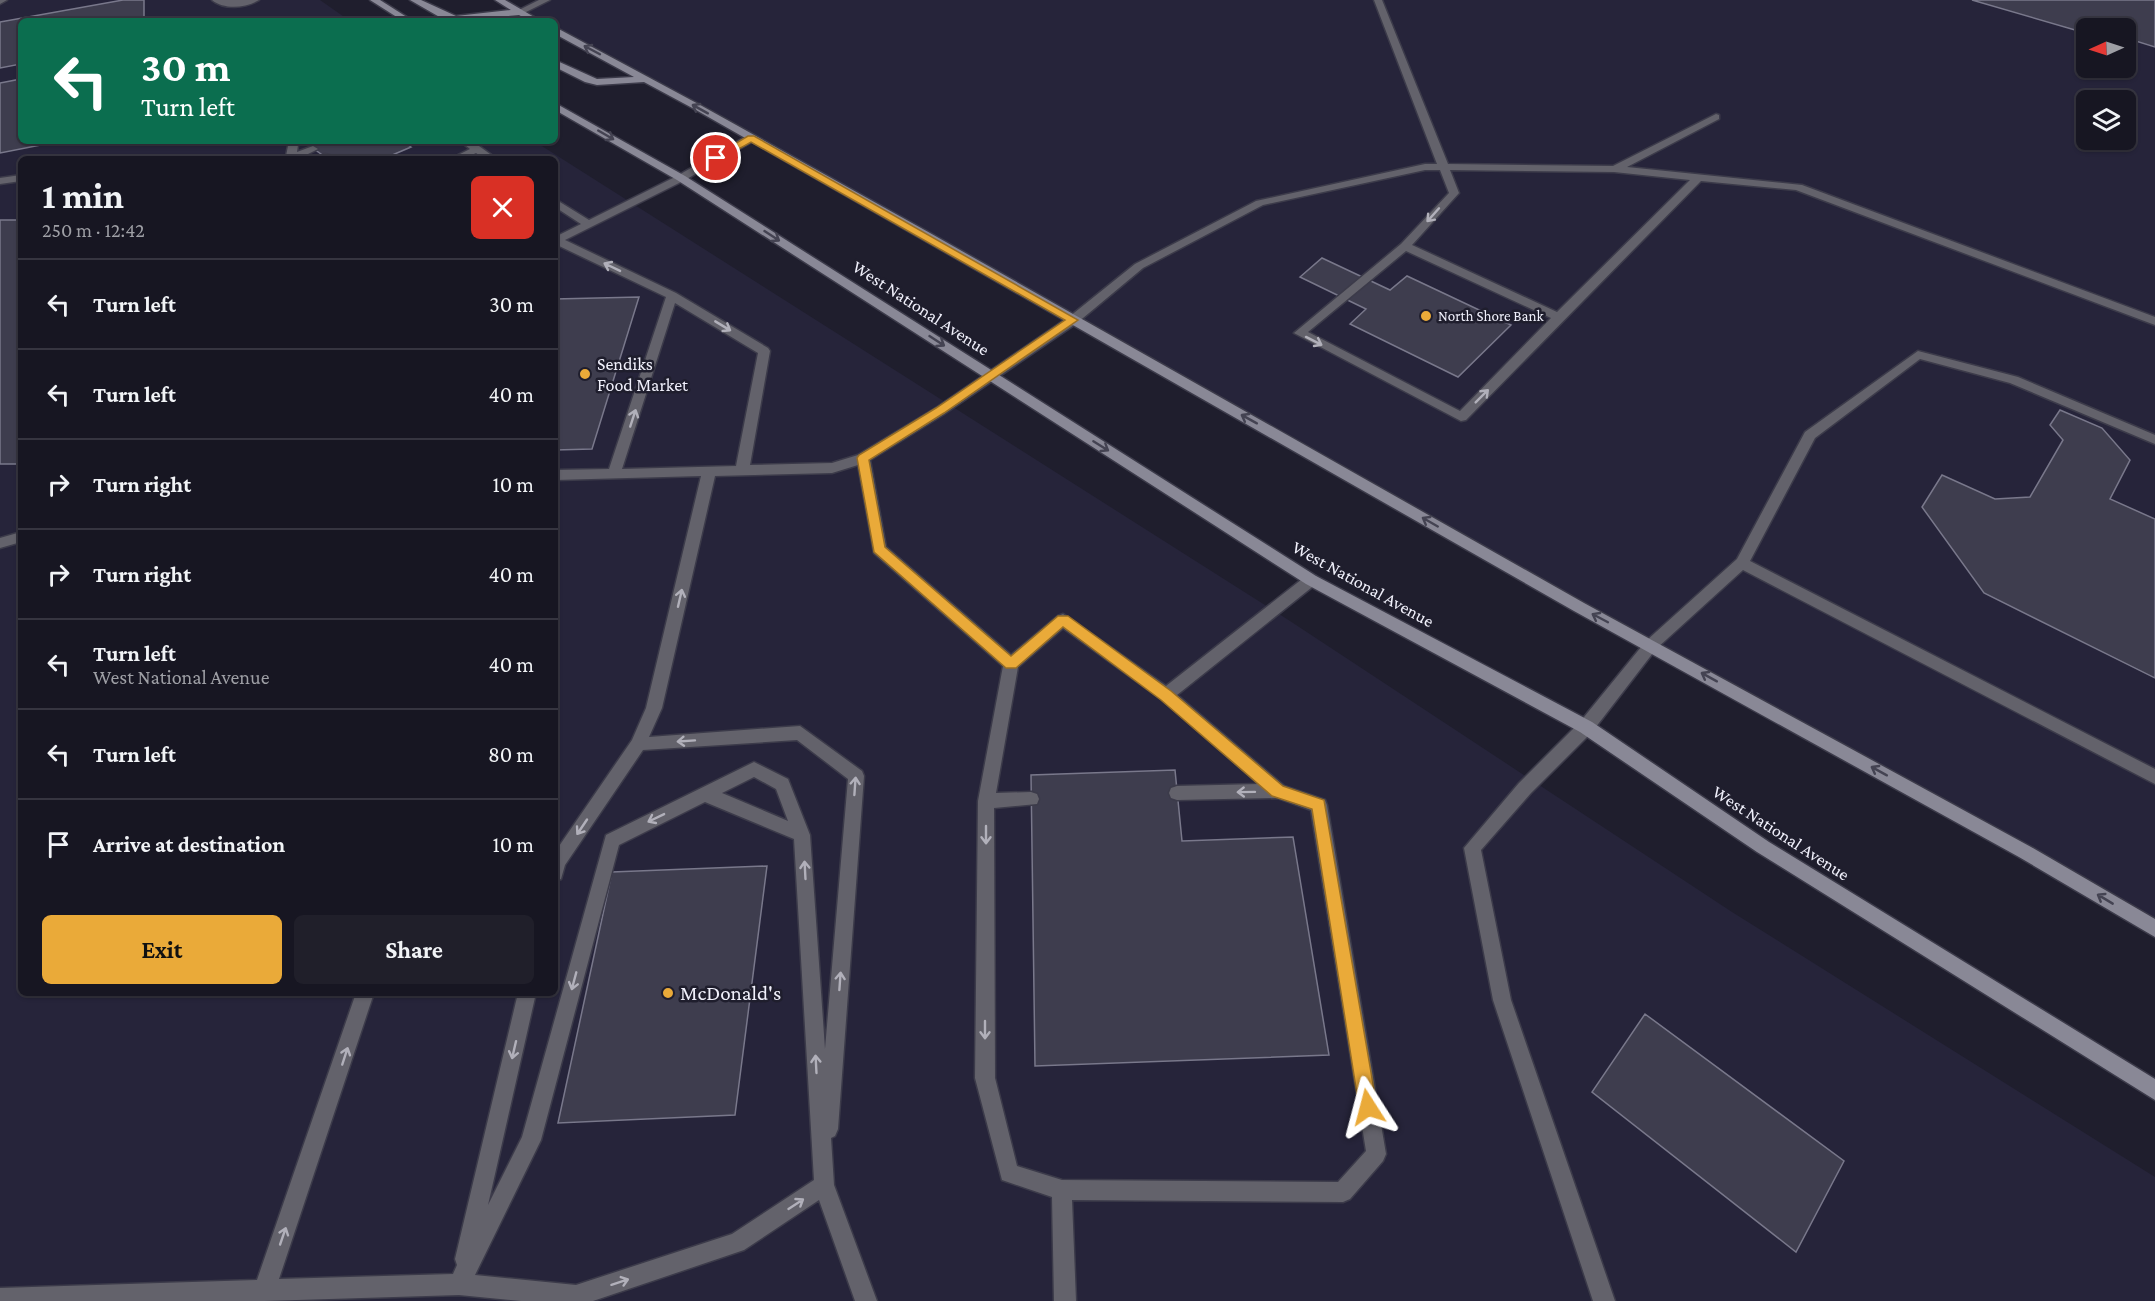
<!DOCTYPE html>
<meta charset="utf-8">
<style>
:root{--surface:#171622;--page:#201f2a;--text:#f1f3f6;--muted:#9e9fa5;--line:#363540;--accent:#eaaa39}
body{margin:0;font-family:"Crimson Pro",serif;background:var(--page);color:var(--text);height:100vh;display:flex;flex-direction:column;font-size:22px;white-space:nowrap}
*{box-sizing:border-box;margin:0}
p{font-size:20px;color:var(--muted)}
.icon{flex:none;width:33px;height:33px;fill:none;stroke:currentColor;stroke-width:2;stroke-linecap:round;stroke-linejoin:round}
.map{position:relative;flex:1;overflow:hidden}
.sheet{position:absolute;left:18px;top:156px;width:540px;height:840px;display:flex;flex-direction:column;background:var(--surface);border-radius:9px;box-shadow:0 2px 4px #0004,0 0 0 2px var(--line)}
.sheet>*{flex:none}
.banner{position:absolute;left:18px;top:18px;width:540px;height:126px;border-radius:9px;box-shadow:0 2px 4px #0004,0 0 0 2px var(--line);background:#0b6e4f;color:#fff;overflow:hidden}
.needle{width:39px;rotate:267deg}
.tools{position:absolute;left:2076px;top:18px;display:grid;gap:12px}
.tools a{display:grid;place-items:center;width:60px;height:60px;border-radius:9px;background:var(--surface);box-shadow:0 2px 4px #0004,0 0 0 2px var(--line);font-size:30px}
.pin{position:absolute;display:grid;place-items:center;width:51px;height:51px;color:#fff;margin:-26px;border:3px solid #fff;border-radius:50%;box-shadow:0 2px 6px #0007}
.me{position:absolute;width:66px;margin:-33px;rotate:351deg;stroke-linejoin:round;filter:drop-shadow(0 0 4px #0008)}
.turn{display:flex;align-items:center;gap:21px;height:126px;padding:0 24px;font-size:27px}
.turn .icon{width:78px;height:78px;stroke-width:2.5}
.turn b{display:block;font-size:42px;line-height:51px}
.round{display:grid;place-items:center;flex:none;width:63px;height:63px;border-radius:9px;background:var(--page)}
.overview{display:flex;align-items:center;justify-content:space-between;height:102px;padding:0 24px}
h1{font-size:36px;font-weight:700;line-height:45px}
.action{display:flex;gap:12px;margin-top:auto;padding:12px 24px}
.action a{flex:1;height:69px;border-radius:9px;background:var(--accent);color:#111;font-size:24px;font-weight:700;line-height:69px;text-align:center}
.action a+a{background:var(--page);color:var(--text)}
ul{padding:0;list-style:none}
li{display:flex;align-items:center;gap:18px;height:90px;padding:0 24px;border-top:2px solid var(--line)}
li div{flex:1}
li b{display:block;font-size:22px}
li em{font-style:normal}
.map>svg:first-child{display:block}
.built{fill:#26243a;fill-rule:evenodd}
.building{fill:#3e3d4e;stroke:#79788b;stroke-width:1.5}
.lines{fill:none;stroke-linecap:round;stroke-linejoin:round}
.service-casing{stroke:#3c3b4a;stroke-width:3}
.minor-casing{stroke:#3c3b4a;stroke-width:3}
.secondary-casing{stroke:#3c3b4a;stroke-width:3}
.service{fill:#63626b;fill-rule:evenodd}
.minor{fill:#63626b;fill-rule:evenodd}
.secondary{fill:#898896;fill-rule:evenodd}
.oneway{stroke:#444352}
.oneway2{stroke:#b1b0ba}
.route{fill:#eaaa39;stroke:#986e25;stroke-width:1.5}
.poi-dot{fill:#eaaa39;stroke:#1f1e2d;stroke-width:2}
.labels{text-anchor:middle;stroke-width:5;stroke-linejoin:round;paint-order:stroke}
.far-poi-label{font-size:15px;fill:#f0f0fb;stroke:#1f1e2d;text-anchor:start}
.street-label{font-size:18px;fill:#f0f0fb;stroke:#1f1e2d}
.poi-label{font-size:18px;fill:#f0f0fb;stroke:#1f1e2d;text-anchor:start}
.near-poi-label{font-size:21px;fill:#f0f0fb;stroke:#1f1e2d;text-anchor:start}
</style>
<div class="map">
<svg width="2155" height="1301" viewBox="0 0 2155 1301">
<rect width="100%" height="100%" fill="#1f1e2d"/>
<g class="built">
<path d="M0 0H320L350 21H21V141H534L1290 621 1732 912 2155 1177V1301H0ZM21 159H555V993H21Z"/>
<path d="M546 0H2155V929L555 30V21H537L519 12ZM2086 28H2126V68H2086ZM2086 100H2126V140H2086Z"/>
</g>
<g class="building">
<path d="M123 0H144V21H21V64L0 68V22Z"/>
<path d="M1972 0H2155V47L2126 38V28L2075 30Z"/>
<path d="M21 79V141H61L0 153V83Z"/>
<path d="M303 141H402L411 147 383 159H328Z"/>
<rect x="0" y="220" width="21" height="244"/>
<path d="M1322 258 1390 290 1407 276 1511 325 1458 377 1350 324 1366 309 1300 277Z"/>
<path d="M639 297 592 449 555 450V299Z"/>
<path d="M2060 410 2102 428 2130 460 2110 499 2155 519V678L1984 593 1922 507 1942 475 1995 499 2030 497 2063 440 2050 425Z"/>
<path d="M1175 770 1182 841 1293 837 1329 1055 1035 1066 1031 775Z"/>
<path d="M767 866 735 1115 558 1123 612 872Z"/>
<path d="M1645 1014 1844 1161 1796 1252 1592 1092Z"/>
</g>
<g class="lines">
<defs>
<g id="service">
<path d="M0 0H7L0 4Z"/>
<path d="M212 0H259C246 8 224 10 212 0Z"/>
<path d="M1374 0H1382L1448 164 1613 166 1716 114 1719 115V119L1627 167 1802 185 2155 317V325L1796 190 1701 181 1466 420 1461 421 1294 333 1401 244 1449 193 1440 170H1425L1263 205 1143 268 1077 323 944 414 870 460 886 547 1011 655 1058 616 1063 614 1166 686 1306 576H1316L1318 580 1316 584 1177 695 1284 786 1325 800 1327 805 1386 1154 1383 1161 1350 1199 1343 1202 1072 1200 1076 1301H1054L1052 1197 1002 1180 975 1078 978 801 1003 666 874 553 858 465 832 473 715 476 662 708 649 737 800 726 862 771 864 776 838 1129 835 1136 831 1138 834 1185 877 1301H855L819 1200 744 1250 593 1301H521L459 1295 265 1301H0V1288L257 1280 356 993H374L279 1279 453 1274 457 1265 455 1259 518 993H536L488 1205 522 1137 606 835 754 762 788 779 810 835 825 1049 848 779 797 740 643 750 565 865 561 879 555 881V852L632 740 646 708 701 476 555 480V470L609 469 666 297 555 244V237L581 224 555 207V199L589 220 677 176 747 136H755V140L685 180 565 240 676 293 768 348 770 351 750 465 832 463 858 455 936 408 1069 317 1135 264 1256 201 1425 164H1437ZM1450 170 1614 172 1690 180 1557 312 1412 245 1459 193ZM1406 251 1551 318 1460 411 1308 332ZM675 303 758 353 736 466 622 469ZM1063 628 1161 699 1259 784 1177 786 1171 788 1169 793 1171 798 1177 800 1278 798 1311 810 1366 1151 1338 1182 1062 1180 1017 1166 995 1078 994 808 1037 804 1039 799 1037 794 1031 792 996 793 1018 667ZM754 777 776 789 788 821 722 793ZM705 802 794 839 814 1180 732 1234 576 1285 475 1275 541 1140 619 845Z"/>
<path d="M289 141H304L298 145 297 152 313 146 318 149 302 157 304 159H282L286 156Z"/>
<path d="M460 141H472L497 159H485L476 153 463 159H450L470 149Z"/>
<path d="M325 154 329 155V159H314Z"/>
<path d="M21 175V181L0 184V178Z"/>
<path d="M1918 351 2018 377 2155 435V444L2010 383 1920 359 1815 438 1750 561 2155 769V784L1743 570 1656 649 1592 732 1531 793 1481 850 1511 1000 1615 1301H1593L1493 1000 1464 848 1519 783 1580 722 1646 641 1737 559 1805 432Z"/>
<path d="M21 532V542L0 548V538Z"/>
</g>
<path id="minor" d="M539 0H550L522 14 515 12Z"/>
<g id="secondary">
<path d="M370 0H380L413 21H403Z"/>
<path d="M410 0H421L456 16 511 10 495 0H505L541 21H530L519 15 453 21 443 19Z"/>
<path d="M555 27 702 106 930 233 1584 603 2031 847 2155 919V937L2019 857 1574 611 696 110 644 82 597 85 585 82 555 67V60L597 79 634 77 555 34Z"/>
<path d="M555 103 685 176 1316 576 1592 722 1769 842 2155 1079V1100L1757 852 1580 732 1306 584 677 180 555 110Z"/>
</g>
</defs>
<use href="#service" class="service-casing"/>
<use href="#minor" class="minor-casing"/>
<use href="#secondary" class="secondary-casing"/>
<use href="#service" class="service"/>
<use href="#minor" class="minor"/>
<use href="#secondary" class="secondary"/>
</g>
<defs><path id="oneway-shaft" d="M-6 0H5M1.5-3L5.5 0L1.5 3" fill="none" stroke-width="1.6" stroke-linecap="round" stroke-linejoin="round" transform="scale(1.5)"/></defs>
<g class="oneway">
<use href="#oneway-shaft" transform="translate(592 50) rotate(-152)"/>
<use href="#oneway-shaft" transform="translate(700 109) rotate(-151)"/>
<use href="#oneway-shaft" transform="translate(606 135) rotate(30)"/>
<use href="#oneway-shaft" transform="translate(772 236) rotate(33)"/>
<use href="#oneway-shaft" transform="translate(937 341) rotate(33)"/>
<use href="#oneway-shaft" transform="translate(1249 419) rotate(-151)"/>
<use href="#oneway-shaft" transform="translate(1101 446) rotate(32)"/>
<use href="#oneway-shaft" transform="translate(1430 522) rotate(-150)"/>
<use href="#oneway-shaft" transform="translate(1600 618) rotate(-152)"/>
<use href="#oneway-shaft" transform="translate(1709 677) rotate(-151)"/>
<use href="#oneway-shaft" transform="translate(1879 771) rotate(-151)"/>
<use href="#oneway-shaft" transform="translate(2105 899) rotate(-149)"/>
</g>
<g class="oneway2">
<use href="#oneway-shaft" transform="translate(1433 215) rotate(132)"/>
<use href="#oneway-shaft" transform="translate(612 267) rotate(-154)"/>
<use href="#oneway-shaft" transform="translate(723 326) rotate(31)"/>
<use href="#oneway-shaft" transform="translate(1314 341) rotate(27)"/>
<use href="#oneway-shaft" transform="translate(1482 396) rotate(-45)"/>
<use href="#oneway-shaft" transform="translate(633 418) rotate(-72)"/>
<use href="#oneway-shaft" transform="translate(680 598) rotate(-77)"/>
<use href="#oneway-shaft" transform="translate(686 741) rotate(176)"/>
<use href="#oneway-shaft" transform="translate(855 786) rotate(-86)"/>
<use href="#oneway-shaft" transform="translate(1246 792) rotate(179)"/>
<use href="#oneway-shaft" transform="translate(656 818) rotate(154)"/>
<use href="#oneway-shaft" transform="translate(582 827) rotate(124)"/>
<use href="#oneway-shaft" transform="translate(986 835) rotate(90)"/>
<use href="#oneway-shaft" transform="translate(805 870) rotate(-93)"/>
<use href="#oneway-shaft" transform="translate(574 981) rotate(105)"/>
<use href="#oneway-shaft" transform="translate(840 981) rotate(-86)"/>
<use href="#oneway-shaft" transform="translate(985 1030) rotate(90)"/>
<use href="#oneway-shaft" transform="translate(514 1050) rotate(103)"/>
<use href="#oneway-shaft" transform="translate(345 1056) rotate(-72)"/>
<use href="#oneway-shaft" transform="translate(816 1064) rotate(-93)"/>
<use href="#oneway-shaft" transform="translate(796 1204) rotate(-33)"/>
<use href="#oneway-shaft" transform="translate(283 1236) rotate(-71)"/>
<use href="#oneway-shaft" transform="translate(620 1282) rotate(-18)"/>
</g>
<path class="route" d="M748 136H754L1078 320 944 413 869 460 885 547 1011 656 1058 616H1068L1171 691 1283 786 1324 800 1377 1107 1374 1113 1368 1116 1362 1113 1359 1107 1312 809 1272 796 1161 700 1063 627 1016 668H1006L874 552 857 458 859 455 936 408 1065 320 751 142 719 160 711 158Z"/>
<g class="poi-dot">
<circle cx="1426" cy="316" r="6"/>
<circle cx="585" cy="374" r="6"/>
<circle cx="668" cy="993" r="6"/>
</g>
<g class="labels">
<g class="far-poi-label">
<text x="1438" y="321">North Shore Bank</text>
</g>
<g class="street-label">
<text transform="translate(921 308) rotate(33)" y="6">West National Avenue</text>
<text transform="translate(1363 584) rotate(29)" y="6">West National Avenue</text>
<text transform="translate(1781 833) rotate(33)" y="6">West National Avenue</text>
</g>
<g class="poi-label">
<text x="597" y="370">Sendiks<tspan x="597" dy="21">Food Market</tspan></text>
</g>
<g class="near-poi-label">
<text x="680" y="1000">McDonald's</text>
</g>
</g>
</svg>
<div class="tools">
<a><svg class="needle" viewBox="-14 -14 28 28"><path d="M0-13l5 13h-10z" fill="#e53935"/><path d="M0 13l5-13h-10z" fill="#9e9fa5"/></svg></a>
<a><svg class="icon" aria-label="layers" viewBox="0 0 24 24"><path d="M12 4l9 5-9 5-9-5zM3 14l9 5 9-5"/></svg></a>
</div>
<div class="pin" style="left:716px;top:158px;background:#d93025"><svg class="icon" aria-label="arrive" viewBox="0 0 24 24"><path d="M6 21V4h12l-3 4 3 4H6"/></svg></div>
<svg class="me" style="left:1368px;top:1107px" viewBox="-20 -20 40 40"><path d="M0-17L14 15 0 8-14 15z" fill="#eaaa39" stroke="#fff" stroke-width="4"/></svg>
<div class="banner">
<div class="turn"><svg class="icon" aria-label="left" viewBox="0 0 24 24"><path d="M17 20v-9H6M10 6l-5 5 5 5"/></svg><div><b>30 m</b>Turn left</div></div>
</div>
<section class="sheet">
<div class="overview"><div><h1>1 min</h1><p>250 m · 12:42</p></div><a class="round" style="background:#d93025;color:#fff"><svg class="icon" aria-label="close" viewBox="0 0 24 24"><path d="M6 6l12 12M18 6L6 18"/></svg></a></div>
<ul>
<li><svg class="icon" aria-label="left" viewBox="0 0 24 24"><path d="M17 20v-9H6M10 6l-5 5 5 5"/></svg><div><b>Turn left</b></div><em>30 m</em></li>
<li><svg class="icon" aria-label="left" viewBox="0 0 24 24"><path d="M17 20v-9H6M10 6l-5 5 5 5"/></svg><div><b>Turn left</b></div><em>40 m</em></li>
<li><svg class="icon" aria-label="right" viewBox="0 0 24 24"><path d="M7 20v-9h11M14 6l5 5-5 5"/></svg><div><b>Turn right</b></div><em>10 m</em></li>
<li><svg class="icon" aria-label="right" viewBox="0 0 24 24"><path d="M7 20v-9h11M14 6l5 5-5 5"/></svg><div><b>Turn right</b></div><em>40 m</em></li>
<li><svg class="icon" aria-label="left" viewBox="0 0 24 24"><path d="M17 20v-9H6M10 6l-5 5 5 5"/></svg><div><b>Turn left</b><p>West National Avenue</p></div><em>40 m</em></li>
<li><svg class="icon" aria-label="left" viewBox="0 0 24 24"><path d="M17 20v-9H6M10 6l-5 5 5 5"/></svg><div><b>Turn left</b></div><em>80 m</em></li>
<li><svg class="icon" aria-label="arrive" viewBox="0 0 24 24"><path d="M6 21V4h12l-3 4 3 4H6"/></svg><div><b>Arrive at destination</b></div><em>10 m</em></li>
</ul>
<div class="action"><a>Exit</a><a>Share</a></div>
</section>
</div>
